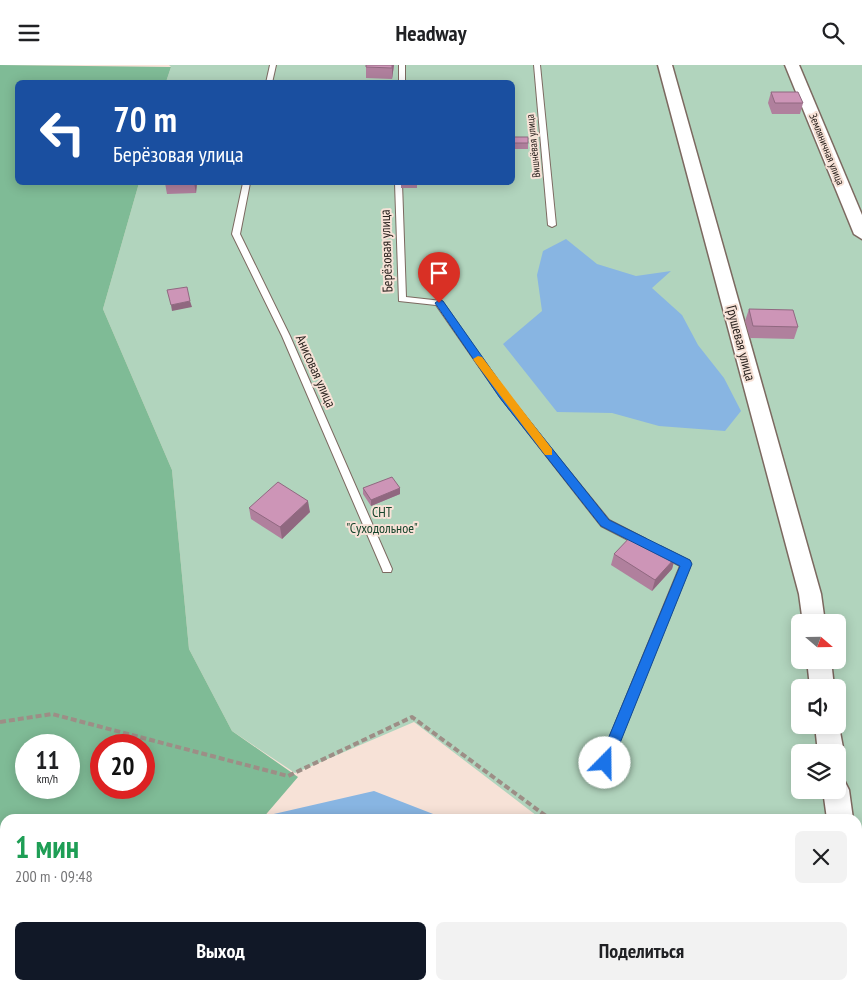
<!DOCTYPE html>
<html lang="ru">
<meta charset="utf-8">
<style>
:root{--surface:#fff;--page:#f2f2f2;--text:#202124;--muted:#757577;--accent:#111827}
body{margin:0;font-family:"PT Sans Narrow",sans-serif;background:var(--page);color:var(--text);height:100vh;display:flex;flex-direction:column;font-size:19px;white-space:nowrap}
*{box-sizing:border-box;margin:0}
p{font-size:16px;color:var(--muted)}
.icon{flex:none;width:28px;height:28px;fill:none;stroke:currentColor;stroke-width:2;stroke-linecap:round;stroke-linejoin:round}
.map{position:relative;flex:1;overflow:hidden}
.panel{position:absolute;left:0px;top:749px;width:862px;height:176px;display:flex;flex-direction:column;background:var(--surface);border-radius:15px 15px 0 0;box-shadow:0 2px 12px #0003}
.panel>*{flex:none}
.banner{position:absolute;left:15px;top:15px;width:500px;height:105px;border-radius:8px;box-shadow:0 2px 12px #0003;background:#1a4fa0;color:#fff;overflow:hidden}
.needle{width:32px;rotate:110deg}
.fabs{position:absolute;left:791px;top:549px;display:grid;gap:10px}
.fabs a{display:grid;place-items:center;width:55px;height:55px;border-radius:8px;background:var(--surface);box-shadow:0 2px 12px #0003;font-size:25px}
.speed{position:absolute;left:15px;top:669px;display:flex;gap:10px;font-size:25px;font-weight:700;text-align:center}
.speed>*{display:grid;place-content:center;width:65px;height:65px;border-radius:50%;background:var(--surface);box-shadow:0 2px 12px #0003;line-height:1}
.speed small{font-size:12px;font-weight:400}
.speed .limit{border:8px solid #d22;background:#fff;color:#111}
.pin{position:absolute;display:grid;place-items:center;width:42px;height:42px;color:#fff;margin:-51px -21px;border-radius:50% 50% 50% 0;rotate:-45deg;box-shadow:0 0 5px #0007}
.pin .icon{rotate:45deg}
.me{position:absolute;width:55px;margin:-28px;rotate:22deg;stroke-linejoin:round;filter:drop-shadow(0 0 4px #0008)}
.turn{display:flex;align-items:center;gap:18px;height:105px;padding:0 15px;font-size:22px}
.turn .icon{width:65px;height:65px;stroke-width:2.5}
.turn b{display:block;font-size:35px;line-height:42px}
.round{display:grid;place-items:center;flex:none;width:52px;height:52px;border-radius:8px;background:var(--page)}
.summary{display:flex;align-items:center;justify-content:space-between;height:85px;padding:0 15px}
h1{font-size:30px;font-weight:800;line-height:38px;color:#1e9e55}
.button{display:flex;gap:10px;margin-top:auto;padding:10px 15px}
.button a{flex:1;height:58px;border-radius:8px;background:var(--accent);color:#fff;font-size:20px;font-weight:800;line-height:58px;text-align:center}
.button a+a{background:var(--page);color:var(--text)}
header{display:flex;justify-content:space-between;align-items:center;height:65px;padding:0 15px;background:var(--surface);font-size:22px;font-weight:800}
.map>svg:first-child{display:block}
.green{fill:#b1d4bd;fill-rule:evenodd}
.forest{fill:#7fbb96;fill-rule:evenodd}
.water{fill:#88b5e2}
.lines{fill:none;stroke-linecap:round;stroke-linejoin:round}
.lane-casing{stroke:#7c6960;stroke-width:2}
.street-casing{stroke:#7c6960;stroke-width:3}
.path{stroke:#9d8e86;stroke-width:4;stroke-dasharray:6 3;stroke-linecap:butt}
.lane{fill:#fff;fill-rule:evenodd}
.street{fill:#fff;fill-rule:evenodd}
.wall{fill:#b0809d}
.shaded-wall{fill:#906880}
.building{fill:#cd95b7;stroke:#906880}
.route{fill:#1a73e8;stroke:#114b97}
.slow{fill:#f59e0b}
.labels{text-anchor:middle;stroke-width:4;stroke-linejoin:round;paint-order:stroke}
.far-street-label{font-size:11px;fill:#251e1a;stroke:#f7e2d7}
.street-label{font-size:14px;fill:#251e1a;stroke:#f7e2d7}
.park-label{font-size:14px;fill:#17452c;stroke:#f7e2d7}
</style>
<header><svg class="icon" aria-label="menu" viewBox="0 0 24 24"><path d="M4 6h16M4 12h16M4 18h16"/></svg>Headway<svg class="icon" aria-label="search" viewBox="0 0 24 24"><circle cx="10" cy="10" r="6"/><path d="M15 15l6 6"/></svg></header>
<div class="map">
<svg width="862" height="924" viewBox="0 0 862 924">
<rect width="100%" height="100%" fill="#f7e2d7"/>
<path class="green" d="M169 0H862V924H786L778 920H858V754H541L414 657 295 708 232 666 189 584 172 405 103 244 139 118H512V18L166 17 171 2ZM800 558H838V595H800ZM800 622H838V660H800ZM800 688H838V725H800Z"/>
<path class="forest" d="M0 0 171 2 166 17 18 18V118H139L103 244 172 405 189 584 232 666 298 712 262 754H5V920H46L40 924H0ZM26 680H69V722H26ZM101 680H144V722H101Z"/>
<g class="water">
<path d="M566 174 597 199 636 211 671 206 652 223 682 250 698 280 724 313 741 346 725 366 659 361 612 348 557 347 503 279 542 246 537 210 543 186Z"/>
<path d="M374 726 446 754H262L265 751Z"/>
<path d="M46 920H328L324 924H40Z"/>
<path d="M534 920H691L697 924H539Z"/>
</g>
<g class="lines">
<defs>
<g id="lane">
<path d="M270 0H276L272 18H266Z"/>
<rect x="399" y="0" width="6" height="18"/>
<path d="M534 0H540L556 160 552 162 548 160Z"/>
<path d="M243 118H250L240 169 290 271 392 504 391 507H383L382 504 282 271 232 169Z"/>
<path d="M395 118H402L406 232 442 236 506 328 609 455 646 474 647 477 646 480H638L601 461 500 332 436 240 399 236Z"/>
<path d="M660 481 690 496 691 499 611 698 609 702 605 703 601 702 599 698 680 501 656 488 655 485 656 482Z"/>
</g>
<g id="street">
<path d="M658 0H672L821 529 825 558H803L799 529Z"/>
<path d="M785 0H799L862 150V174L854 169Z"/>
<path d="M807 595H831L834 622H810Z"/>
<path d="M838 656 844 688 838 697V688H818L815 660H838Z"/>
<path d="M838 714 845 717 849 725 853 754H827L823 725H838Z"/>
<path d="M858 876 862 877V924H848L847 920H858Z"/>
</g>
</defs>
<use href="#lane" class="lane-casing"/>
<use href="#street" class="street-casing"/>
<g class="path">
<path d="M0 657 52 649 288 711 412 652 550 754"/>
<path d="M803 920 814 924"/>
</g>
<use href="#lane" class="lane"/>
<use href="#street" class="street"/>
</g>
<g class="wall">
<path d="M394 0 392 14 366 13V2Z"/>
<path d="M771 27 803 38 800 49H772L768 38Z"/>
<path d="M512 72 528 78V84H512Z"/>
<path d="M165 118H197L196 128 167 129Z"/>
<rect x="401" y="118" width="16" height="5"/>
<path d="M749 244 798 262 794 274 750 273 745 256Z"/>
<path d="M363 423H400V429L371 441 363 429Z"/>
<path d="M249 443 310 447 282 474 251 454Z"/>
<path d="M614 489 675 493 672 504 652 526 611 500Z"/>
</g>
<g class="shaded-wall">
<path d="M392 0H394L392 14Z"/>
<path d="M194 118H197L196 128Z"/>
<path d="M190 236 192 242 172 246 171 240Z"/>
<path d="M400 423V429L371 441V435Z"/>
<path d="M308 436 310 447 282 474 280 462Z"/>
<path d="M675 493 672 504 652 526 655 515Z"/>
</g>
<g class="building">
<path d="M366 0H392V3L366 2Z"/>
<path d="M771 27H798L803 38H775Z"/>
<rect x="512" y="72" width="16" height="6"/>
<path d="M187 222 190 236 171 240 167 225Z"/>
<path d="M749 244 793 245 798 262 753 261Z"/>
<path d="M392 412 400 423 371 435 363 423Z"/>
<path d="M278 417 308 436 280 462 249 443Z"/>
<path d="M634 468 675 493 655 515 614 489Z"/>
</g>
<path class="route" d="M439 235 443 236 507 327 609 455 690 495 692 499 612 698 610 702 605 704 600 702 598 698 680 501 601 461 500 333 435 238Z"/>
<path class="slow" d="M478 291 482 292 552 384V390H545L475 297 473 294Z"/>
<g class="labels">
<g class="far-street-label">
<text transform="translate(533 81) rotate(-96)" y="4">Вишнёвая улица</text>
<text transform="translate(827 84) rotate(68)" y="4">Земляничная улица</text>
</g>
<g class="street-label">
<text transform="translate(386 186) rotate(-92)" y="5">Берёзовая улица</text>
<text transform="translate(741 278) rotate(75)" y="5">Грушевая улица</text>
<text transform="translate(316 306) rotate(66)" y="5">Анисовая улица</text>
</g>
<g class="park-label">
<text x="382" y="452">СНТ<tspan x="382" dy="16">"Суходольное"</tspan></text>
</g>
</g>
</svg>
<div class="fabs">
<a><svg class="needle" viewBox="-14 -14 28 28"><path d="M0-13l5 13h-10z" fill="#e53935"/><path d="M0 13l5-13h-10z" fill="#757577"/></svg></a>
<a><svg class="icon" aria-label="sound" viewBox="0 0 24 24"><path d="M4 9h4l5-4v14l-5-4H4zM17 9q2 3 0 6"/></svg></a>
<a><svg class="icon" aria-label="layers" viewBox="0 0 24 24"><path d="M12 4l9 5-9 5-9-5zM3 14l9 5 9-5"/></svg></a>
</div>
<div class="speed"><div>11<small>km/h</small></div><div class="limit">20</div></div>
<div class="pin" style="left:439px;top:238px;background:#d93025"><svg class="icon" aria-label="arrive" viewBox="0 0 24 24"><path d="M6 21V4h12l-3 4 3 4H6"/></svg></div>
<svg class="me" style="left:605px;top:698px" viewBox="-20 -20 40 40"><circle r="19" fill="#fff"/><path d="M0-13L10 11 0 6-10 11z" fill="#1a73e8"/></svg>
<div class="banner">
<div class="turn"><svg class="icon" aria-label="left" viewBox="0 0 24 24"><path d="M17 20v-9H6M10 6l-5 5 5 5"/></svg><div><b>70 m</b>Берёзовая улица</div></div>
</div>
<section class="panel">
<div class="summary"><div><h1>1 мин</h1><p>200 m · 09:48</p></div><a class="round"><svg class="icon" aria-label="close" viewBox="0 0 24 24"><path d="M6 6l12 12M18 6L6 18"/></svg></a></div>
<div class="button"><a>Выход</a><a>Поделиться</a></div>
</section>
</div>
